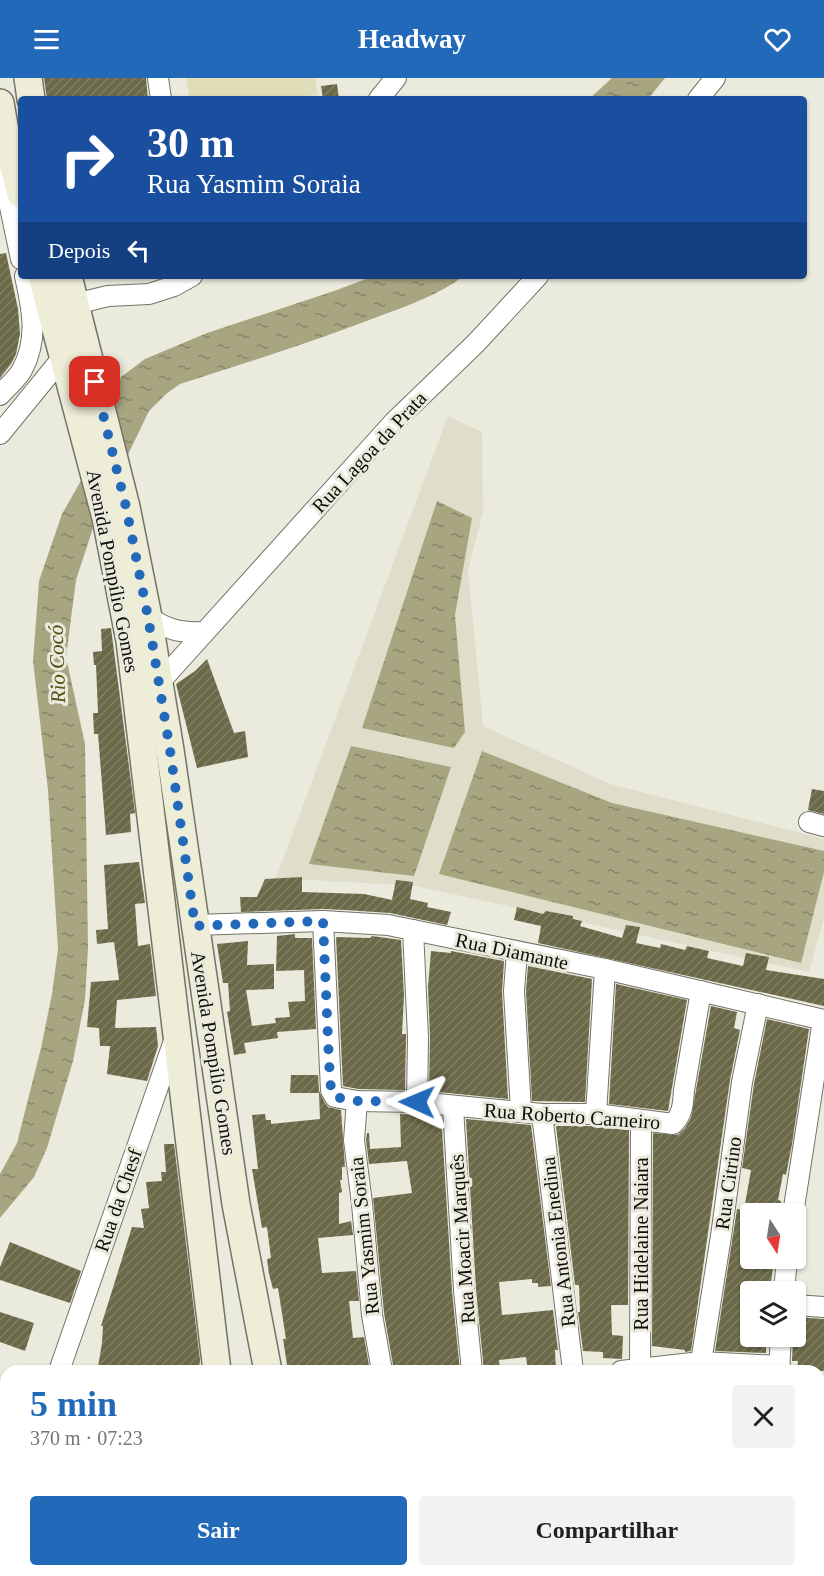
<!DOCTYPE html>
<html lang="pt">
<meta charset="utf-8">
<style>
:root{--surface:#fff;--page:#f2f2f2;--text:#202124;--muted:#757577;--accent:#2369ba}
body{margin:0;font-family:Georgia,serif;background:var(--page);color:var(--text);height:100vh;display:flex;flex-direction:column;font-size:22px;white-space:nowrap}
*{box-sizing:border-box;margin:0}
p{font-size:20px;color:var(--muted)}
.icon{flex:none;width:33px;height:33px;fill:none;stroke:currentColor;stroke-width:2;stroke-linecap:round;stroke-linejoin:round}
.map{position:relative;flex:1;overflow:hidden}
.drawer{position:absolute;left:0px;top:1287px;width:825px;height:212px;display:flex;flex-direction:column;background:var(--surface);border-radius:18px 18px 0 0;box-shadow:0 2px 4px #0004}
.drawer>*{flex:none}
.hud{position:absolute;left:18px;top:18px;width:789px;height:183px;border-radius:6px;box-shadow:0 2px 4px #0004;background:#1a4fa0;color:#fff;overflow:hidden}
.needle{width:39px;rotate:168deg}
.controls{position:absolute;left:740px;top:1125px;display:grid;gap:12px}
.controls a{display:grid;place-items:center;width:66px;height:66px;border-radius:6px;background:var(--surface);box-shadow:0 2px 4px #0004;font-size:30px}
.pin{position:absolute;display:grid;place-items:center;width:51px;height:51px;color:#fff;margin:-26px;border-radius:12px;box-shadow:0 3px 9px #0006}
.me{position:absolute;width:66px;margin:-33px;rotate:271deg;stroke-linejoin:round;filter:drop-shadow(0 0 4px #0008)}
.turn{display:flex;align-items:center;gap:21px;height:126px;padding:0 30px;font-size:27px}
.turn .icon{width:78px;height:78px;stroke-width:2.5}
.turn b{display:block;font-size:42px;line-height:51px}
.then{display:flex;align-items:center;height:57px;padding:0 30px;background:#0003;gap:12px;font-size:22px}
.round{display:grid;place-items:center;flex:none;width:63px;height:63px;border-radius:6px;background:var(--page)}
.summary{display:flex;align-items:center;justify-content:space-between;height:102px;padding:0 30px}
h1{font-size:36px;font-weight:700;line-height:45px;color:var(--accent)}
.primary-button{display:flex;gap:12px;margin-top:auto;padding:12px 30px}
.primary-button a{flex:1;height:69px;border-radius:6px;background:var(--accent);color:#fff;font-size:24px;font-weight:700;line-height:69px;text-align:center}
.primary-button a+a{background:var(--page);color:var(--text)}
header{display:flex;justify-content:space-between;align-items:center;height:78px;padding:0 30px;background:var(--accent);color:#fff;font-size:27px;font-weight:700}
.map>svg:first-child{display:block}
.built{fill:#dfdeca}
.pitch{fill:#e0deb8}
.water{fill:url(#water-ripples)}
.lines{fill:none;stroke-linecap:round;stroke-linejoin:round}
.stream{stroke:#a8a681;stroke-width:5}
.building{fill:url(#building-hatch)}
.street-casing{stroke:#747368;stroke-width:22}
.secondary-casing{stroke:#747368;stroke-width:30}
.street{stroke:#fff;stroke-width:20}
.secondary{stroke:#eeedd8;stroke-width:27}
.route{stroke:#2369ba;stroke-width:10;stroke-dasharray:0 18}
.labels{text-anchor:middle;stroke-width:6;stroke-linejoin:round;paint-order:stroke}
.street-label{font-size:20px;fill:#0e0e0a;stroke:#eaeadd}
.water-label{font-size:21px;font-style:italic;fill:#565113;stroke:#eaeadd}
</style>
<header><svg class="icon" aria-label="menu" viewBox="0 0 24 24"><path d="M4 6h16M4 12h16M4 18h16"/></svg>Headway<svg class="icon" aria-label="heart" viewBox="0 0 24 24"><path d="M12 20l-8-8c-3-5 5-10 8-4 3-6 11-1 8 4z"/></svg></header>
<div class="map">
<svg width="824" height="1498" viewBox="0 0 824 1498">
<defs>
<pattern id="water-ripples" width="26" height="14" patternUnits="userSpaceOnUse" patternTransform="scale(1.5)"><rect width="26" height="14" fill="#a8a681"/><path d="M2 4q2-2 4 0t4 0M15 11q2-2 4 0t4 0" fill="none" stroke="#878668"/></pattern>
<pattern id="building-hatch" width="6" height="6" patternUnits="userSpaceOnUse" patternTransform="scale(1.5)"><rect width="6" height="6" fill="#6b6947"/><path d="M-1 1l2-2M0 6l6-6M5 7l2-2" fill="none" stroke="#828068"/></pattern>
</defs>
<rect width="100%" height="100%" fill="#eaeadd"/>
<path class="built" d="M448 338 482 354 483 434 468 492 483 648 610 706 824 761V840L809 894 416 808 276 800Z"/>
<path class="pitch" d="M186 0H315L318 16 293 21H190Z"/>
<g class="water">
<path d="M612 0H665L648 21H589Z"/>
<path d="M374 198H464C438 217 407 228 377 239 312 264 246 285 180 306L166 316 149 333 94 447 76 502 66 579 85 666 88 870 85 922 73 983 47 1070 34 1099 0 1140V1096L17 1065 41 970 52 916 58 871 48 712 33 583 39 503 62 436 83 399 121 299 145 281 207 255 334 213Z"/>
<path d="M437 423 472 440 455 537 465 654 454 670 362 650Z"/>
<path d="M351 668 451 689 414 798 309 786Z"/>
<path d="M482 673 612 725 824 773V794L801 885 439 796Z"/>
</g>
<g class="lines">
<g class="stream">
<path d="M529 1492 532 1498"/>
<path d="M357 1498 365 1492"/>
</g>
</g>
<g class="building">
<path d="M44 0H146L148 21H47Z"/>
<path d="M337 6 339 21H323L321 8Z"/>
<path d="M6 175 18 231 20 256 16 276 11 286 0 300V176Z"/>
<path d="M111 550 135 735 130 736 131 754 106 757 98 656H94L93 635H98L96 587H94L93 574 102 573 101 551Z"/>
<path d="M207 581 234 655 245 653 248 679 197 690 176 606 195 593Z"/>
<path d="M812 711 824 713V736L808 732Z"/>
<path d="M139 784 145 825 135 826 138 868 150 866 156 918 117 922 115 950 156 949 158 968 147 1003 107 996 110 968H100L99 950 87 949 91 904 119 902 114 864 97 866 96 852 108 851 104 787Z"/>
<path d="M302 799V814L364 816 392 822 396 802 413 804 410 821 428 825 427 829 451 834 447 847 390 835 345 832 323 831 241 834 240 819H257L265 801Z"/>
<path d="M517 829 543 836 546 833 573 838V841L582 843 580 848 622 860 626 847 640 849 636 865 660 870 661 866 685 872 687 868 709 873 707 880 743 888 746 875 769 879 766 892 824 901V928L538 865 541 848 514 842Z"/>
<path d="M295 856V860H312L316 951 277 954 278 960 244 965 246 975 234 977 227 934 230 933 228 905H223L217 866 248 863 247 887 274 886V911L246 912 252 948 276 945 275 940 290 939 288 924 305 923 304 892 276 893 277 858Z"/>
<path d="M372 858 401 862 404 917 402 956H406V959L405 1012 358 1011 343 1008 336 859 370 860Z"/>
<path d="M431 873 451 875V873L504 883 502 914 508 1021 429 1013 430 959 428 909Z"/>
<path d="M528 888 592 901 585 1024 532 1023 526 913Z"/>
<path d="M616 906 687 922 668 1033 609 1026Z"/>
<path d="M711 928 737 934 734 950 740 952 730 1002 691 1273 685 1274V1272L652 1268 653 1055 678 1057 685 1050 691 1040Z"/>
<path d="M767 941 809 951 792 1066 786 1097 783 1096 778 1122 781 1123 779 1136H750V1180H774L770 1214H750V1258H766V1275L715 1273 737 1131 744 1132 751 1092 742 1090 754 1006Z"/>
<path d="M291 997H318L319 1013 325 1025 328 1029 341 1032 345 1089H342V1102H340L342 1114 339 1115V1146L351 1143 353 1157 318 1160 322 1195 356 1193 359 1223H349L353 1260 364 1259 370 1293H288L283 1261H286L278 1210 273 1211 269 1196 267 1181 271 1180 267 1149 262 1150 252 1091H258L252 1037 265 1036 266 1042H271V1046L320 1041 319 1015H290Z"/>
<path d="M400 1036 438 1038V1049L442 1051 452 1213 460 1293H408L407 1287H393L384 1235 373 1120 412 1115 407 1083 369 1086 366 1062 367 1055H369L370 1071 401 1069Z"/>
<path d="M466 1041 531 1047 551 1208 538 1209V1205H532V1201L499 1204 502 1237 553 1232 558 1272H555L556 1293H528L526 1279 499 1282 500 1292 484 1293 476 1211Z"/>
<path d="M556 1048H595L629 1052 628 1227H611L612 1257 623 1258 622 1281 603 1280V1274L583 1273 578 1234H580L579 1207H575Z"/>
<path d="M164 1066H174L200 1282 199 1293H118L98 1289 102 1265 103 1248H101L132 1149 144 1150 141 1131 149 1130 146 1104 162 1103 161 1094H166Z"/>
<path d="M10 1164 81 1193 70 1225 0 1202V1189Z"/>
<path d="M0 1234 34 1245 25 1273 0 1264Z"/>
<path d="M795 1239 824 1241V1293H797L798 1283H792L793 1258H795Z"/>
</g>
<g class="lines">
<defs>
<g id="street">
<path d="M158 0 161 21"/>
<path d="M379 21 396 0"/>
<path d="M698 21 715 0"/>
<path d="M2 91 21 181"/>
<path d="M75 226 108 218 149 216 174 208 192 198"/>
<path d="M0 317C7 309 17 301 22 292 39 260 32 231 25 198"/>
<path d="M0 356 63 279"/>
<path d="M148 539C168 552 180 555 204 554"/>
<path d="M158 606 394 344 476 265 538 198"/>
<path d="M809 744 824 748"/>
<path d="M323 843 331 1012 335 1019 357 1023 417 1024 542 1036H596L673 1046C683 1036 683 1026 684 1012L701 913"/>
<path d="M195 847 323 843 388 847 605 891 824 942"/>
<path d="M413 852 418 959 417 1024"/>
<path d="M517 874 514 913 521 1033"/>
<path d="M357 1023 354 1062 362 1126 372 1237 382 1293"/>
<path d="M453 1029 464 1212 472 1293"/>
<path d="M542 1036 573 1293"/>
<path d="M596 1036 605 891"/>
<path d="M793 1136 823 942"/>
<path d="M784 1214 787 1180"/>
<path d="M795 1227 824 1229"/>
<path d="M701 1284 721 1158 742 1004 758 926"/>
<path d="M640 1290 641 1042"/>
<path d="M59 1293 175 960"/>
<path d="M621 1293 701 1284 780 1288"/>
<path d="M779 1293 781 1258"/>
<path d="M0 1473 6 1455"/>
<path d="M644 1498 689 1497"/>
</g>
<g id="secondary">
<path d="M28 0 31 21"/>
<path d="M0 25 6 59 21 116"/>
<path d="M42 198 106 440 130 563 217 1293"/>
<path d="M68 198 126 429 148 539 170 672 236 1126 268 1293"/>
<path d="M819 1422H824"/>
<path d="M819 1447H824"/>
<path d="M242 1492 243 1498"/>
<path d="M300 1492 301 1498"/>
</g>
</defs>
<use href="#street" class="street-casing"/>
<use href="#secondary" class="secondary-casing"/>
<use href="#street" class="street"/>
<use href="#secondary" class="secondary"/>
</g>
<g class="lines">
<path class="route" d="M95 304 126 429 148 539 170 672 195 848 323 843 329 984 331 1012 335 1019 357 1023 417 1024"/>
</g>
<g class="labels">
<g class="street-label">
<text transform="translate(369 374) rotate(-47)" y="7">Rua Lagoa da Prata</text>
<text transform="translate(113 493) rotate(79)" y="7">Avenida Pompílio Gomes</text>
<text transform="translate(512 873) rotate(12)" y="7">Rua Diamante</text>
<text transform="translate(214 975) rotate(81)" y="7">Avenida Pompílio Gomes</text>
<text transform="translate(572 1038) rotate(4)" y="7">Rua Roberto Carneiro</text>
<text transform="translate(728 1105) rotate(-82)" y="7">Rua Citrino</text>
<text transform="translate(118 1122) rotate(-71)" y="7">Rua da Chesf</text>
<text transform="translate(364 1158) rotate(-96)" y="7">Rua Yasmim Soraia</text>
<text transform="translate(462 1161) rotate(-94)" y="7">Rua Moacir Marquês</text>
<text transform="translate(558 1164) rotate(-97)" y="7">Rua Antonia Enedina</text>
<text transform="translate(641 1166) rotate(-90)" y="7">Rua Hidelaine Naiara</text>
</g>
<g class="water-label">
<text transform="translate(57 586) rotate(-92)" y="7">Rio Cocó</text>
</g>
</g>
</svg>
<div class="controls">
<a><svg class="needle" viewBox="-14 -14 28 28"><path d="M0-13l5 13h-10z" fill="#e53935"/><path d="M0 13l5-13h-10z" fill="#757577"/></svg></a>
<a><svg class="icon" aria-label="layers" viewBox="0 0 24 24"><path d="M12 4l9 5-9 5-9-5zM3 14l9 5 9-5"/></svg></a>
</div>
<div class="pin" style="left:95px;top:304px;background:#d93025"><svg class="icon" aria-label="arrive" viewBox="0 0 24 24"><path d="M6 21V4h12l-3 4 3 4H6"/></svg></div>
<svg class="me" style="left:417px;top:1024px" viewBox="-20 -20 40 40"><path d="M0-17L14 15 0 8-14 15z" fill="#2369ba" stroke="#fff" stroke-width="4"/></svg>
<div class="hud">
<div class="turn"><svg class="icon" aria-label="right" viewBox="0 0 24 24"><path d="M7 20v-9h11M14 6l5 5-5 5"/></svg><div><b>30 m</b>Rua Yasmim Soraia</div></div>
<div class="then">Depois<svg class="icon" aria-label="left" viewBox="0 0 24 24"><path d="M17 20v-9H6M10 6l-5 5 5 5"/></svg></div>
</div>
<section class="drawer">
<div class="summary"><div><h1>5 min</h1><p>370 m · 07:23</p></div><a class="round"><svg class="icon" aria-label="close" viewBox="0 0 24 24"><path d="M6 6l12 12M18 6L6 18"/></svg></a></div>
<div class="primary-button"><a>Sair</a><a>Compartilhar</a></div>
</section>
</div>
